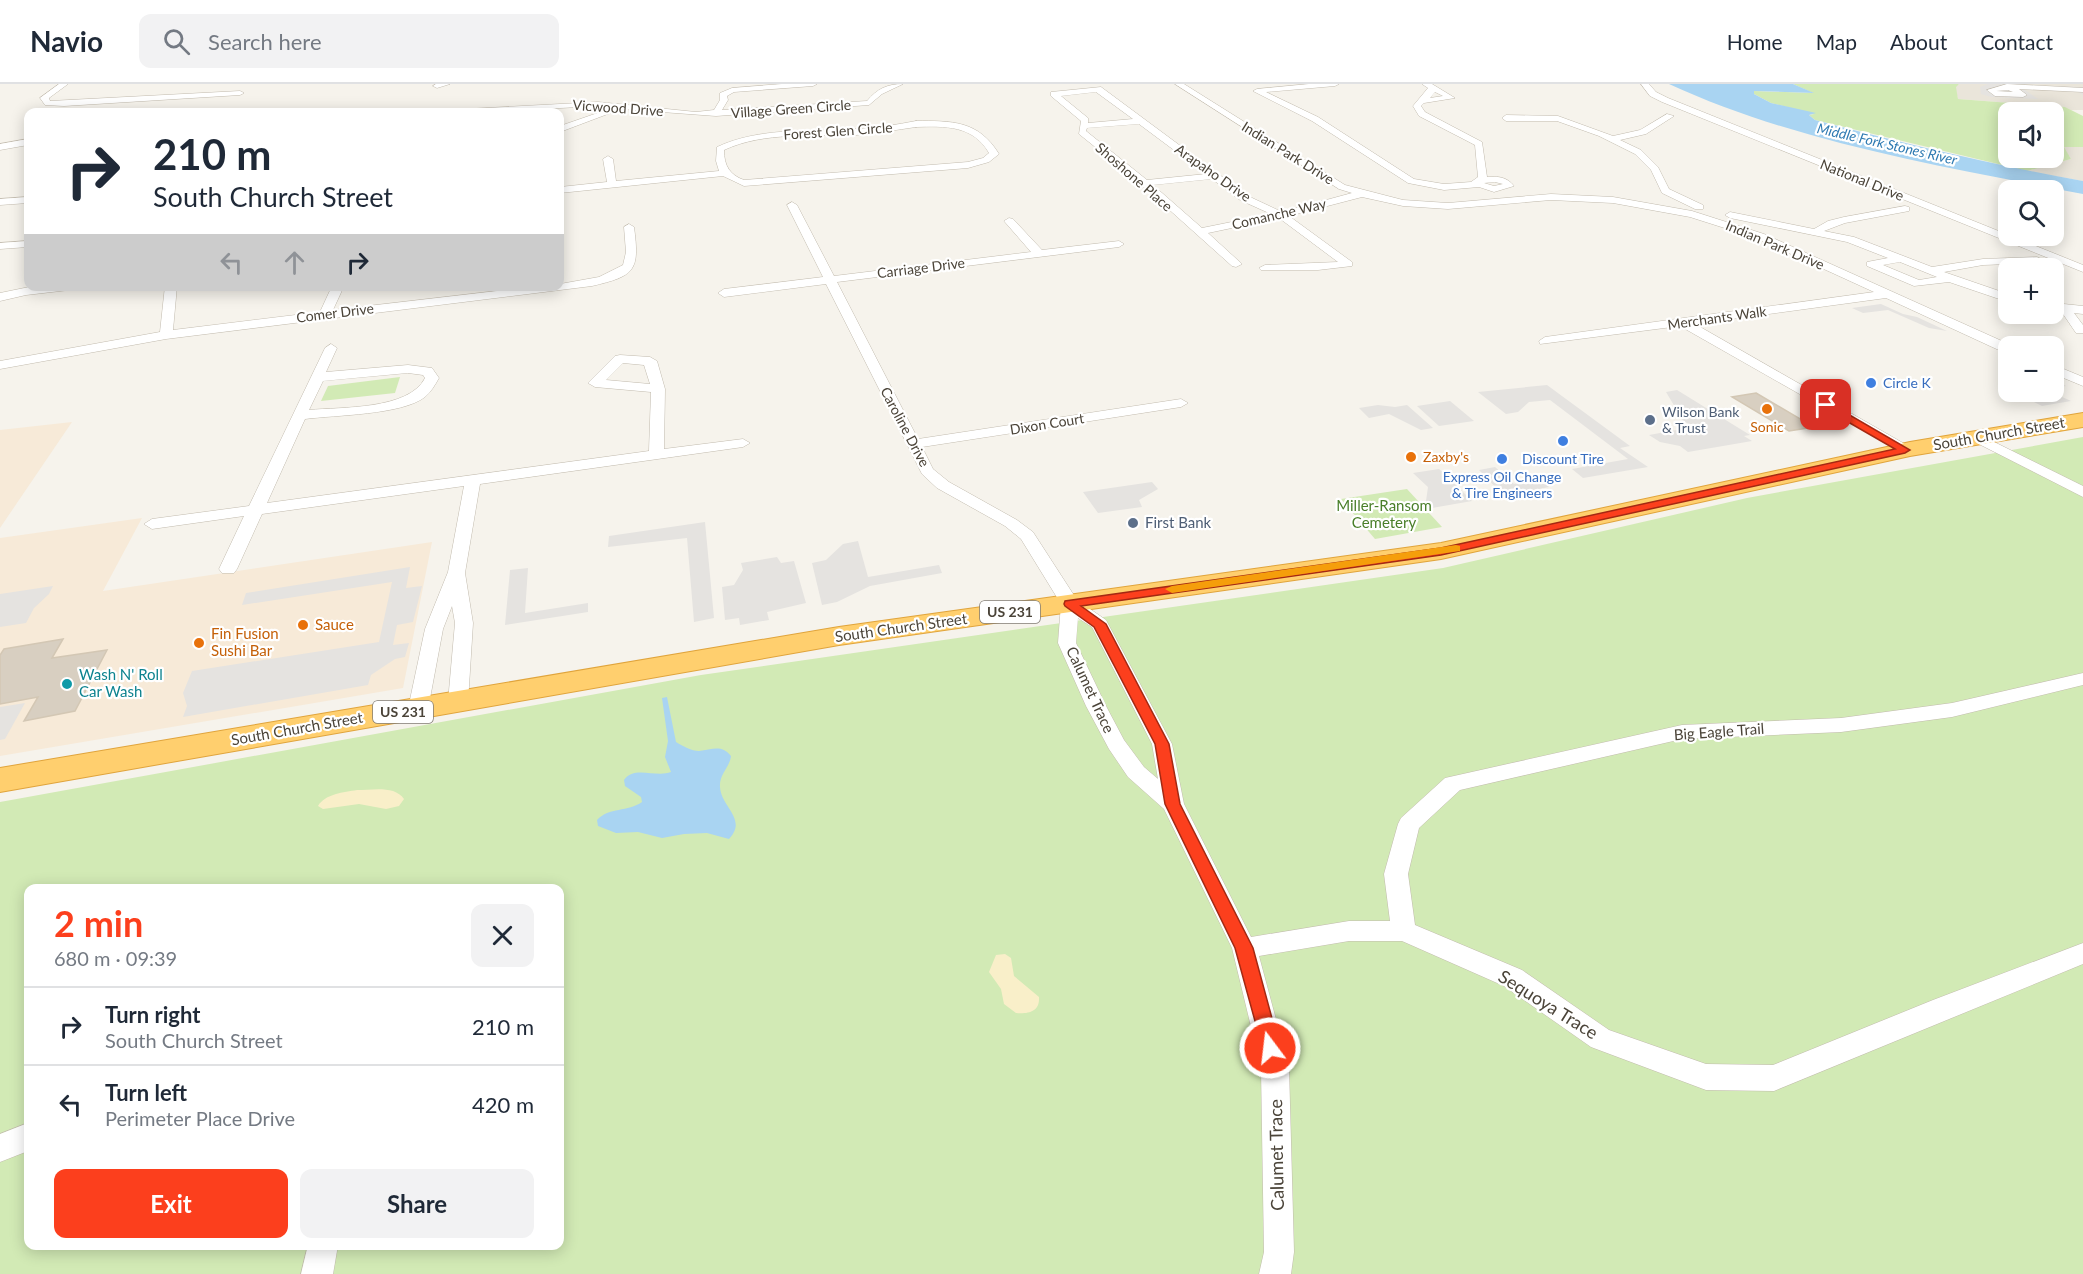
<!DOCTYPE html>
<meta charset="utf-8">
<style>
:root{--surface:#fff;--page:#f2f2f3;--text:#1f2937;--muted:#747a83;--line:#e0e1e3;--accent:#fc3f1d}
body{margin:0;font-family:Lato,sans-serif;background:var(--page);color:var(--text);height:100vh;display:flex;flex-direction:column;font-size:22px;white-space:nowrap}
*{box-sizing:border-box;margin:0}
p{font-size:20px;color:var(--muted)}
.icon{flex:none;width:33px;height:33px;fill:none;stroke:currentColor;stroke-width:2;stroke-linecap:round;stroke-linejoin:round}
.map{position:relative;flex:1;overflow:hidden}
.details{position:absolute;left:24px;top:800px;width:540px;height:366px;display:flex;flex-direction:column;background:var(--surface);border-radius:12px;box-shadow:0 3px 15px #0003}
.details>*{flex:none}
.guide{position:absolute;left:24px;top:24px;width:540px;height:183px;border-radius:12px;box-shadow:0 3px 15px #0003;background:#fff;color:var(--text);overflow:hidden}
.fabs{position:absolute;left:1998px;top:18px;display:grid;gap:12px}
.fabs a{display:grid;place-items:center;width:66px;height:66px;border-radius:12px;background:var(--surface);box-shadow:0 3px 15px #0003;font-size:30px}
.pin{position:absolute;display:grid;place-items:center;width:51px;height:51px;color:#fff;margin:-26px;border-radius:12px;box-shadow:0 3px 9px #0006}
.me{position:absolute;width:66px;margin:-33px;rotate:345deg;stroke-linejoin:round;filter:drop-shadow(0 0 4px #0008)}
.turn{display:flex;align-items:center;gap:21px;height:126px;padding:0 30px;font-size:27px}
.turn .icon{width:78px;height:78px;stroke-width:2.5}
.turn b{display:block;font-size:42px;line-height:51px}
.lanes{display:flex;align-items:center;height:57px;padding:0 30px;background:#0003;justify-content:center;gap:30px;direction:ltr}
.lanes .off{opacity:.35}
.round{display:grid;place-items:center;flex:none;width:63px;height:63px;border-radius:12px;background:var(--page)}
.summary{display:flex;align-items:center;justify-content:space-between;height:102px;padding:0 30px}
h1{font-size:36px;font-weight:700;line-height:45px;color:var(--accent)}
.cta{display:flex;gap:12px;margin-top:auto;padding:12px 30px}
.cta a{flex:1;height:69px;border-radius:12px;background:var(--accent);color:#fff;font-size:24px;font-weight:700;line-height:69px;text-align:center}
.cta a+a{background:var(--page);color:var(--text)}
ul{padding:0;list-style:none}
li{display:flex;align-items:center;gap:18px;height:78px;padding:0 30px;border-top:2px solid var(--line)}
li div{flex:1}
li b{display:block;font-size:22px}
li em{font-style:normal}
header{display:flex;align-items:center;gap:36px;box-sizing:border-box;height:84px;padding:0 30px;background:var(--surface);border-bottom:2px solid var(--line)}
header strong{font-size:28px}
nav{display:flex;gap:33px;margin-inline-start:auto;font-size:21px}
.search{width:420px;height:54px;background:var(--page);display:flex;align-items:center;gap:15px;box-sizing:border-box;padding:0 21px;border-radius:12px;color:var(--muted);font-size:22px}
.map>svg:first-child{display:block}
.residential{fill:#eae5da}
.commercial{fill:#f7ead8}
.green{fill:#d2eab5;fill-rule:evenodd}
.sand{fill:#f9efc9}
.parking{fill:#e5e3e0}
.water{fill:#a9d4f2}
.building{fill:#d8cfc1;stroke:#d3c7b4;stroke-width:1.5}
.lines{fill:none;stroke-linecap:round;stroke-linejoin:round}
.minor-casing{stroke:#c2bbae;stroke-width:1}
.highway-casing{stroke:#e0a43c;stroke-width:2}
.minor{fill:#fff;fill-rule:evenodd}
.highway{fill:#ffcf6e;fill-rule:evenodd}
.route{fill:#fc3f1d;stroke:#a42913;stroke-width:1.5}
.slow{fill:#f59e0b}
.shop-dot{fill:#3f7fe0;stroke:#fff;stroke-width:2}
.food-dot{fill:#e8710a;stroke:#fff;stroke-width:2}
.service-dot{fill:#5c6f8a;stroke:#fff;stroke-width:2}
.culture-dot{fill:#0f9aa8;stroke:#fff;stroke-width:2}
.labels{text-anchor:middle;stroke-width:4.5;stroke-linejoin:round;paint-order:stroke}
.far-street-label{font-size:14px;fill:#4b4439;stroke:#fff}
.far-water-label{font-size:14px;font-style:italic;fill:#2e7ab2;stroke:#fff}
.far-shop-label{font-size:14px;fill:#366cbe;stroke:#fff}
.far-service-label{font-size:14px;fill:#4e5e75;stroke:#fff;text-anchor:start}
.far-food-label{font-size:14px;fill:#c56008;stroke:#fff}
.shield{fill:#fff;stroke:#817c74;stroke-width:1.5}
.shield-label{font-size:14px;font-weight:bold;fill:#4b4439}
.street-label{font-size:15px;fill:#4b4439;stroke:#fff}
.park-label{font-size:15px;fill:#4a7f2a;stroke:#fff}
.service-label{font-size:15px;fill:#4e5e75;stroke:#fff;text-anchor:start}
.food-label{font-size:15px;fill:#c56008;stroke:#fff;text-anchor:start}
.culture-label{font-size:15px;fill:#0d838f;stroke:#fff;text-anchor:start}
.near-street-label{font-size:18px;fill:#4b4439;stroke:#fff}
</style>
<header>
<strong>Navio</strong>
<div class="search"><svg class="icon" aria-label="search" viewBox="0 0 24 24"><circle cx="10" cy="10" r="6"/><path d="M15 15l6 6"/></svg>Search here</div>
<nav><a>Home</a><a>Map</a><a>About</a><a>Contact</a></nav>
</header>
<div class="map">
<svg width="2083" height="1190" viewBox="0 0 2083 1190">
<rect width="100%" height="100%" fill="#f6f3ec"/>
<g class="residential">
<path d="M1959 0H2083V26H2071L2064 23 1958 15 1955 3Z"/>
<path d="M2063 63H2083V97L2027 87 2071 75Z"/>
</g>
<g class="commercial">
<path d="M72 338 0 444V346Z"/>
<path d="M142 434 103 507 432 458 403 604 0 672V454Z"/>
</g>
<g class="green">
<path d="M1793 0H1959L1956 3 1958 15 2065 23 2083 32V63H2064L2071 75 2027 87 1815 36 1809 31 1814 30 1771 19 1754 10V7L1813 9ZM2008 28H2054V74H2008Z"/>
<path d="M400 293 395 309 321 317 328 302Z"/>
<path d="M2083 353V1190H0V718L701 591 1443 484 1747 414ZM28 804H560V1161H28Z"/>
<path d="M1407 405 1442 443 1375 455 1341 415Z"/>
</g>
<g class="sand">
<path d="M357 706C372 706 395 701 404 715L399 722 386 725 359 720 323 725 318 722C325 710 344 708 357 706Z"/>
<path d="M1005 870 1011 874 1014 892 1039 913C1040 928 1028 930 1016 929L1004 920 1001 905 989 888 996 871Z"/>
</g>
<g class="parking">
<path d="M1988 0 2083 3V11L2075 6 2021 3 2038 15 1991 13 1981 10 1980 3Z"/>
<path d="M1881 220 1903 230 1917 233 1947 247 1929 244 1888 226 1863 229 1852 224Z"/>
<path d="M2054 296 2066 302 2058 303 2060 312 2071 317 2042 322 2028 315 2035 308H2054Z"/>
<path d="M1547 301 1630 362 1620 364 1648 383 1583 394 1572 385 1628 375 1550 316 1529 318 1518 328 1506 330 1478 308Z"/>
<path d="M1677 306 1750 351 1744 352 1752 357 1688 368 1680 362 1660 358 1649 351 1693 343 1666 325 1675 323 1666 308Z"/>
<path d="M1450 317 1474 337 1439 342 1417 322Z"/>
<path d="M1378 321 1395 323 1407 321 1433 344 1421 346 1389 330 1369 334 1359 324Z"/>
<path d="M1495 383 1514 400 1540 395 1549 403 1504 412 1479 386Z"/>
<path d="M1439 385 1454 399 1472 417 1432 424 1426 417 1428 403 1413 389Z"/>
<path d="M1152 398 1158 405 1139 416 1142 423 1098 429 1083 408Z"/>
<path d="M705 438 714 534 694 538 687 454 608 463 609 452Z"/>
<path d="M858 457 868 493 939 481 942 489 870 502 837 518 822 521 812 479 826 476 843 460Z"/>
<path d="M777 473 781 479 794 477 806 519 767 528 769 536 740 541 739 534 725 536 722 503 734 501 743 486 741 479Z"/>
<path d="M410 483 406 504 422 502 413 538 397 541 393 561 409 559 405 573 395 575 371 591 368 601 183 633 187 622 183 609 192 587 379 558 392 498 242 521 246 509Z"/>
<path d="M528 484 525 529 588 519V528L505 541 510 486Z"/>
<path d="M53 502 49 510 34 524 26 539 0 543V510Z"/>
<path d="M25 619 5 655 0 656V623Z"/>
</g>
<g class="water">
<path d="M1669 0H1793L1814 9 1754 7V10L1771 19 1816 29 1809 31 1815 36C1903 59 1993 81 2083 97V110C1945 83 1797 59 1669 0Z"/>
<path d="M667 613 676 658C682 662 692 667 699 667 712 666 721 660 731 672 730 683 719 690 720 703 721 723 748 735 729 755L707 749 684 750 662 754 638 748 616 749 598 742 597 736C609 723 628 728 642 718L641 713 625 702 624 696C634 681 656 694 671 688L665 673 668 657 662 614Z"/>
</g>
<g class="building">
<path d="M1756 309 1814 343 1789 347 1732 313Z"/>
<path d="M63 555 52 574 107 566 75 627 24 637 38 613 0 620V571L4 565Z"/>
</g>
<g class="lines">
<defs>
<g id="minor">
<path d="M59 0H68L49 14 50 17 240 7 244 9 240 11 64 22 45 21 40 14Z"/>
<path d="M436 0H450L437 4 433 2Z"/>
<path d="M782 0H817L813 2 734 8 727 12 728 16 722 26 867 17C877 5 887 0 903 0L882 10 869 21 716 32 621 25 560 48V42L612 24 598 22 485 28H445L449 26 598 18 696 28 714 26 720 16V9L732 4Z"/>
<path d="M1175 0H1184L1345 101 1403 116 1448 119 1551 110 1613 113 1692 127 1764 150 2013 262H2008V269L2003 268 1886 214 1695 240 1910 363 1912 366 1905 370 1680 242 1540 260 1539 257 1545 253 1874 208 1756 154 1690 133 1613 119 1551 116 1448 125 1403 122 1362 113 1289 132 1352 178V182L1318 186H1261L1259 184 1265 181 1338 178 1279 134 1208 149 1242 180 1236 183 1232 182 1135 95 1079 50 1081 37 1051 12V8L1101 3 1248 112 1282 128 1352 109 1339 105ZM1096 8 1133 35 1088 39V34L1061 12ZM1139 40 1206 90 1147 96 1086 47 1087 44ZM1212 95 1240 116 1271 130 1202 144 1153 101Z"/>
<path d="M1309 0H1339L1335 2 1266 8 1318 33 1414 95 1444 100 1471 98 1478 93 1475 61 1419 32 1413 22 1428 4 1422 0H1432L1455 14 1424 19 1421 22 1425 28 1482 58 1487 93C1498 92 1507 93 1514 102L1494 108 1479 103 1444 106 1408 99 1312 37 1253 7 1257 5ZM1435 8 1443 12 1430 14ZM1495 98 1503 100 1494 102 1484 99Z"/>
<path d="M1641 0H1649L1656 8 1668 14 2083 181V188L1662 18 1650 12Z"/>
<path d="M2007 0 2083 4V8L2019 5 2027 11 2023 13 1995 12 1987 6ZM2008 6 2013 8 1996 7Z"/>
<path d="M1667 30 1674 32 1646 50 1620 56 1641 66 1658 83 1669 105 1703 121V125H1695L1662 109 1651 86 1635 70 1599 52 1557 37H1506L1502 34 1506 31 1558 32 1613 52 1640 46Z"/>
<path d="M916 37C952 37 978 36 999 70L989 78 968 84 744 102 723 92 560 109V103L607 98 603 75 608 72 613 75 616 97 719 87 716 77 717 63C760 43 809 48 855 45 876 44 896 41 916 37ZM916 43C945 42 973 41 989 69L983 74 968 78 744 96C730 91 724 82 724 66 765 47 813 53 856 51 876 49 896 46 916 43Z"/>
<path d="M28 55V61L0 66V60Z"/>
<path d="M28 113V119L0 121V115Z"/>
<path d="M792 118 797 121 834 192 1031 168 1004 137 1009 134 1013 135 1042 166 1119 157 1124 160 1119 163 837 198 918 355 1181 315 1188 319 1181 323 922 363 933 385 949 398 1017 436 1033 448 1077 516 1106 536 1172 660 1184 720 1251 853 1349 837H1390L1384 790 1398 740 1401 734 1445 694 1682 641 1841 634 1952 619 2083 589V601L1952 633 1841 648 1682 655 1460 706 1419 744 1408 790 1415 841 1522 886 1609 946 1706 980 1773 981 1933 916 2083 859V880L1774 1007 1706 1006 1591 963 1504 902 1402 857H1349L1259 872 1289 984 1294 1168 1291 1190H1259L1264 1168 1261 984 1232 864 1164 725 1128 693 1109 665 1086 622 1058 559 1061 520 1021 455 1005 442 937 404 922 390 826 200 724 213 718 209 724 205 823 193 787 121ZM1078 534 1092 543 1152 660 1158 695 1144 683 1124 656 1106 622 1076 559Z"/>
<path d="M1905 122 1909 123V127L1845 139 1824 147 1854 153 1932 183 1983 175 2037 173 2043 176 2037 179 1983 181 1944 188 2008 210V218L1949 198 1914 202 1867 182V178L1888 174 1847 158 1730 134 1725 131 1730 128 1814 145 1828 137 1844 133ZM1900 178 1937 193 1919 196 1883 181Z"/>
<path d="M629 140 634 143C640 187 635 192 592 202L166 255 0 285V277L160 248 165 202H177L173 246 320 228 332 202H344L333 226 539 202H560V200L599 193 623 181 626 168 624 143Z"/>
<path d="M28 157V163L0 165V159Z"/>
<path d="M74 202 69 206 26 211 0 217V209L34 202Z"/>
<path d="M2054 219 2083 222V230L2074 229 2083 241V249H2076L2061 227H2054Z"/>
<path d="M331 260 337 264 326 288 408 281 432 284 439 294C435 301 431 308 425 313 402 331 335 331 305 335L267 419 649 367 651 308 595 303 588 299 615 272 620 271 650 273 657 277 665 305 664 365 743 355 750 359 743 363 480 400 465 489 473 539 468 618 465 623 458 625 451 623 448 618 455 539 452 522 443 545 428 625 425 630 418 632 411 630 408 625 425 545 448 488 464 402 262 430 237 485 234 489H222L219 485 244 432 152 445 144 440 152 435 249 422 325 264ZM623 279 644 281 650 300 606 296ZM408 289 423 291 425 294C409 326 341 323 309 326L323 297Z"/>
<path d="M2054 281 2083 293V302L2054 290Z"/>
<path d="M1978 350 2083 402V413L1973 357 1971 354 1973 351Z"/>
<path d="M28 1039V1067L0 1078V1050Z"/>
<path d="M308 1161H338L333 1190H301Z"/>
</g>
<path id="highway" d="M2083 329V343L1910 372 1441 475 839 561 0 708V684L839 543 1441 459 1910 358Z"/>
</defs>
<use href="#minor" class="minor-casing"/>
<use href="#highway" class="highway-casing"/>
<use href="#minor" class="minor"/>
<use href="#highway" class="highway"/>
</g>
<path class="route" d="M1822 319H1829L1910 366 1905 369 1441 471 1081 522 1106 540 1169 660 1180 720 1253 864 1280 964 1277 970 1270 973 1264 970 1235 864 1165 720 1155 660 1094 543 1065 522 1064 520 1065 517 1441 464 1895 365 1822 323Z"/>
<path class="slow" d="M1456 461 1460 462V467L1172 509 1165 505 1172 502Z"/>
<g class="shop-dot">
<circle cx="1871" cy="299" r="6"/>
<circle cx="1563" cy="357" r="6"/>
<circle cx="1502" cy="375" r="6"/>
</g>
<g class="food-dot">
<circle cx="1767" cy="325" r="6"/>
<circle cx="1411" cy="373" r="6"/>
<circle cx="303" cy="541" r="6"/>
<circle cx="199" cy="559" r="6"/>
</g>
<g class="service-dot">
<circle cx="1650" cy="336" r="6"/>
<circle cx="1133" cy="439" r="6"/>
</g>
<circle class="culture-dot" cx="67" cy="600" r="6"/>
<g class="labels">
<g class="far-street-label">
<text transform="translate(618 24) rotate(4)" y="5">Vicwood Drive</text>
<text transform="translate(791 25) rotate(-4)" y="5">Village Green Circle</text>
<text transform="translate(838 47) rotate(-4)" y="5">Forest Glen Circle</text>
<text transform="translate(1288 69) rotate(32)" y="5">Indian Park Drive</text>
<text transform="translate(1213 89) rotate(35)" y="5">Arapaho Drive</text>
<text transform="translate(1134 93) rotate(41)" y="5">Shoshone Place</text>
<text transform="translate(1862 96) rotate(22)" y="5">National Drive</text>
<text transform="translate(1279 130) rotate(-13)" y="5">Comanche Way</text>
<text transform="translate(1775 161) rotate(23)" y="5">Indian Park Drive</text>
<text transform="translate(921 184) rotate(-7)" y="5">Carriage Drive</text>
<text transform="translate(335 229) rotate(-7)" y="5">Comer Drive</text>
<text transform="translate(1717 234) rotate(-8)" y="5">Merchants Walk</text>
<text transform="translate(1047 340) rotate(-9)" y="5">Dixon Court</text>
<text transform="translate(905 343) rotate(62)" y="5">Caroline Drive</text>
</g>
<g class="far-water-label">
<text transform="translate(1887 60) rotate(13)" y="5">Middle Fork Stones River</text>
</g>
<g class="far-shop-label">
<text x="1883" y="304" text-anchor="start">Circle K</text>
<text x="1563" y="380">Discount Tire</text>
<text x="1502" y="398">Express Oil Change<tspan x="1502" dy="16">&amp; Tire Engineers</tspan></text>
</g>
<g class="far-service-label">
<text x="1662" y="333">Wilson Bank<tspan x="1662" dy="16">&amp; Trust</tspan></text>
</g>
<g class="far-food-label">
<text x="1767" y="348">Sonic</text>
<text x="1423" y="378" text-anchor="start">Zaxby's</text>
</g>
<g class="shield">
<rect x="980" y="517" width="60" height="22" rx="4.5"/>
<rect x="373" y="617" width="60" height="22" rx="4.5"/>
</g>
<g class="shield-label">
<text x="1010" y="533">US 231</text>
<text x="403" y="633">US 231</text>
</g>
<g class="street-label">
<text transform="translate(1999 350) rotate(-10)" y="5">South Church Street</text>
<text transform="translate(901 544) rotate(-8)" y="5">South Church Street</text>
<text transform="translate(1090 606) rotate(65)" y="5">Calumet Trace</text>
<text transform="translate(297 645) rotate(-10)" y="5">South Church Street</text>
<text transform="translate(1719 648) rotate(-4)" y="5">Big Eagle Trail</text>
</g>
<g class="park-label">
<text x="1384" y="427">Miller-Ransom<tspan x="1384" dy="17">Cemetery</tspan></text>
</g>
<g class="service-label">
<text x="1145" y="444">First Bank</text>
</g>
<g class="food-label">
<text x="315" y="546">Sauce</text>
<text x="211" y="555">Fin Fusion<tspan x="211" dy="17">Sushi Bar</tspan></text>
</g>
<g class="culture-label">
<text x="79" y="596">Wash N' Roll<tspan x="79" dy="17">Car Wash</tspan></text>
</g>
<g class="near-street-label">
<text transform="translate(1548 921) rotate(32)" y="6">Sequoya Trace</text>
<text transform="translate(1277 1071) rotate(-91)" y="6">Calumet Trace</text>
</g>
</g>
</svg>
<div class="fabs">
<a><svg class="icon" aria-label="sound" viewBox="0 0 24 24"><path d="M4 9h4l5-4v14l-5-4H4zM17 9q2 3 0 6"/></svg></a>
<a><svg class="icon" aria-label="search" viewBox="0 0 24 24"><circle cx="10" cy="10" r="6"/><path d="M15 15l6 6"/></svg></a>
<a>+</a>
<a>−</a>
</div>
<div class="pin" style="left:1826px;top:321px;background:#d93025"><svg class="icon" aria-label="arrive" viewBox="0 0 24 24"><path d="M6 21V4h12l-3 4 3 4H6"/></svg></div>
<svg class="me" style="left:1270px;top:964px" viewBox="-20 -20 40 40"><circle r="17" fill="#fc3f1d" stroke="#fff" stroke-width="3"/><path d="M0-11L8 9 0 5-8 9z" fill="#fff"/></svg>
<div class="guide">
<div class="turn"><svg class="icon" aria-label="right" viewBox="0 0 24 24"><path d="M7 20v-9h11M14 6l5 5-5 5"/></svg><div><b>210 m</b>South Church Street</div></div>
<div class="lanes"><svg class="icon off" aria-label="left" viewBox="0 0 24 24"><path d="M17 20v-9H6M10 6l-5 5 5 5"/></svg><svg class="icon off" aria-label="ahead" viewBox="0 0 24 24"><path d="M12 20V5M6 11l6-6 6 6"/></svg><svg class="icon" aria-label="right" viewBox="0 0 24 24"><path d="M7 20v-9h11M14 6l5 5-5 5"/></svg></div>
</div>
<section class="details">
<div class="summary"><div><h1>2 min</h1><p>680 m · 09:39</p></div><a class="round"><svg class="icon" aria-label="close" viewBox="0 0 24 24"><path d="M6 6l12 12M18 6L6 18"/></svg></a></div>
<ul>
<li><svg class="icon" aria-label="right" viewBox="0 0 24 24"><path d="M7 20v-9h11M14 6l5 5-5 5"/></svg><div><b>Turn right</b><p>South Church Street</p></div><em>210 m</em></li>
<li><svg class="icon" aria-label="left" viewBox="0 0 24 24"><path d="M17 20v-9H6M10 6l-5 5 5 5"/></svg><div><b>Turn left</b><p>Perimeter Place Drive</p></div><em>420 m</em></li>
</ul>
<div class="cta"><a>Exit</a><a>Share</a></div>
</section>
</div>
